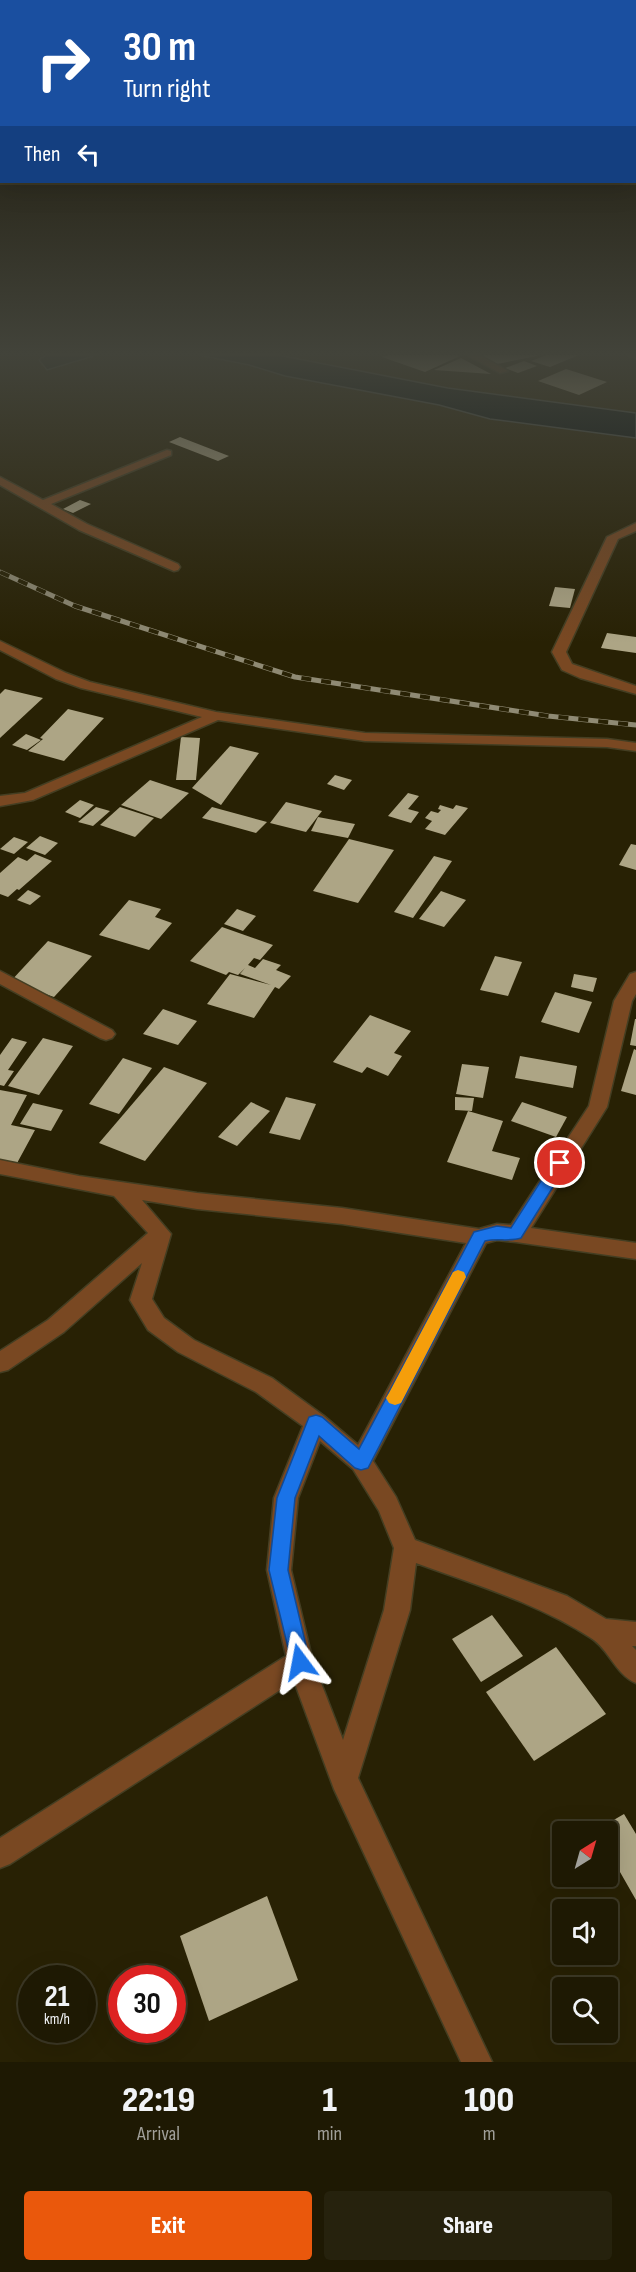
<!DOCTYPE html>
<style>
:root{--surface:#1e1903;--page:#26220d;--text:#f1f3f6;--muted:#a1a09a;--line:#3c3825;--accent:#ea580c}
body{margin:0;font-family:"Sofia Sans Condensed",sans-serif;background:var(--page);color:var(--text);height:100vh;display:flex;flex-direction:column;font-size:22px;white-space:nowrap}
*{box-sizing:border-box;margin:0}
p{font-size:20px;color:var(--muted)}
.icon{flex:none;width:33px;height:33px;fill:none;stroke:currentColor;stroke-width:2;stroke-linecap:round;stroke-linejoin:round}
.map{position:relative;height:2062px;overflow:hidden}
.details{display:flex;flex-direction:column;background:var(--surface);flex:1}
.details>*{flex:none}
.guide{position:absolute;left:0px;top:0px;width:636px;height:183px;box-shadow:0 6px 24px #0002,0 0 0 2px var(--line);background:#1a4fa0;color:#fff;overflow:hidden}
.needle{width:39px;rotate:37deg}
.fabs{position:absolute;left:552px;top:1821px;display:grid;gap:12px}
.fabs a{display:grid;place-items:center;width:66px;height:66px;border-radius:6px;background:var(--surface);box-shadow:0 6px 24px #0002,0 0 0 2px var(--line);font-size:30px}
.speed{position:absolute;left:18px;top:1965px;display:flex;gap:12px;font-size:30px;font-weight:700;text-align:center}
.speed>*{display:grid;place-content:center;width:78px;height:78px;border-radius:50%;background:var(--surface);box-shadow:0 6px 24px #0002,0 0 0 2px var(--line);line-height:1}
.speed small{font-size:15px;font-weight:400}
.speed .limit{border:9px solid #d22;background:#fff;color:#111}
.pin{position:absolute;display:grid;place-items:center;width:51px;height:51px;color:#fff;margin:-26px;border:3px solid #fff;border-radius:50%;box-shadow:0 2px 6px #0007}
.me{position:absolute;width:66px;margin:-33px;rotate:347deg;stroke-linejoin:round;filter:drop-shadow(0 0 4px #0008)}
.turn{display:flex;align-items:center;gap:21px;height:126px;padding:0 24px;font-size:27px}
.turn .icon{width:78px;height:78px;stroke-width:2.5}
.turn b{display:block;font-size:42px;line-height:51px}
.then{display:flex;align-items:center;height:57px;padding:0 24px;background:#0003;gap:12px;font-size:22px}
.eta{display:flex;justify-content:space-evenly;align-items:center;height:102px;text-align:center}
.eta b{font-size:36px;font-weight:800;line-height:42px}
.action{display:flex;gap:12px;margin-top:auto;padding:12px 24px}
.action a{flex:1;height:69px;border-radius:6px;background:var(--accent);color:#fff;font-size:24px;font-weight:800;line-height:69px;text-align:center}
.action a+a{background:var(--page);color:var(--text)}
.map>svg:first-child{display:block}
.water{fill:#000c0e;stroke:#48504c;stroke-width:1.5}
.building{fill:#ada585}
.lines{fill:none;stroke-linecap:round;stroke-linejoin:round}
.street-casing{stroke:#443e22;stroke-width:3}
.street{fill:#794822;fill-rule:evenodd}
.rail-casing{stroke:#8f8a74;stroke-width:5}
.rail{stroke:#282104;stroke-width:4;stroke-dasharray:10;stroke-linecap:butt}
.route{fill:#1a73e8;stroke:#114b97;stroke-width:1.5}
.slow{fill:#f59e0b}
</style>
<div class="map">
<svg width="636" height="2062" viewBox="0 0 636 2062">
<rect width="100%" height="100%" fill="#282104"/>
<g class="water">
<path d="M46 355H97L47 370 39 360Z"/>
<path d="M198 355H278L448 388 636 413V438L490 419 439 405 285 376 249 365Z"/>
</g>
<g class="building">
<path d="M388 355H457L460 356 425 372 382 357Z"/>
<path d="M480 355H537V356L497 364Z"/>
<path d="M547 355H579L550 367 531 361Z"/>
<path d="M461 358 491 374 434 370Z"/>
<path d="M524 361 537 366 518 373 505 368Z"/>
<path d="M566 369 607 382 579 395 538 381Z"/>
<path d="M180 437 229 456 218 461 169 442Z"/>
<path d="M80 500 91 504 73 513 63 509Z"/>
<path d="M555 587 575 589 570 608 549 606Z"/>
<path d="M607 633 636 637V653L601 648Z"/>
<path d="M5 689 43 698 0 738V694Z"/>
<path d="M68 709 104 718 64 761 28 751 43 739 40 738Z"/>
<path d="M26 734 41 740 27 750 12 745Z"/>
<path d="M181 737 200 738 196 780H176Z"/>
<path d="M230 746 259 753 221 805 192 788Z"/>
<path d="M335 775 352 780 344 790 327 784Z"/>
<path d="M150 780 189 793 161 819 121 805Z"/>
<path d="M408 793 419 796 408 809 419 812 411 823 388 816Z"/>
<path d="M80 800 94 805 80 818 65 812Z"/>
<path d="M286 802 322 811 306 832 270 823Z"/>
<path d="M440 805 453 809 456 805 468 808 445 835 425 829 432 821 425 818 431 811 438 813 441 810 438 809Z"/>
<path d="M96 807 110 811 93 826 78 822Z"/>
<path d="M120 807 154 818 135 837 100 825Z"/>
<path d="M212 807 267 822 256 833 202 818Z"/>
<path d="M318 817 355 824 348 838 311 831Z"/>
<path d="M40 836 58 843 45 855 26 848Z"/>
<path d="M14 837 28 842 14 854 0 849Z"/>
<path d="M349 839 394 850 358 903 313 891Z"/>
<path d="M631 844 636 845V870L619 865Z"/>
<path d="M35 854 52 861 19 890 17 889 8 897 0 894V873L18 857 27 861Z"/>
<path d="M434 856 452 861 413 918 394 912Z"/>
<path d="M28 890 41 896 30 905 17 900Z"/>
<path d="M441 891 466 900 444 927 419 919Z"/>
<path d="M129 900 161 909 155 917 172 923 149 950 99 935Z"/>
<path d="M237 909 256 916 243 931 224 924Z"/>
<path d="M222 927 273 945 260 960 254 958 248 965 255 968 263 959 281 965 276 970 291 976 279 989 275 987 254 1018 207 1004 230 974 271 985 240 974 245 968 238 975 229 972 226 975 190 961Z"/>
<path d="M48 941 92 956 54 997 10 982Z"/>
<path d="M495 956 522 962 508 996 480 990Z"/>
<path d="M574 974 597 978 593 992 571 987Z"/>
<path d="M555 992 592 1002 579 1033 541 1022Z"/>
<path d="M163 1009 197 1021 178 1045 143 1034Z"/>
<path d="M370 1015 411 1031 394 1053 402 1056 388 1076 367 1067 362 1073 333 1062Z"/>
<path d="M635 1019H636V1046L630 1045Z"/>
<path d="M12 1038 27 1042 8 1070 14 1071 4 1086 0 1085V1055Z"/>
<path d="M43 1038 73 1046 39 1095 8 1086Z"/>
<path d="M634 1049 636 1050V1095L621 1091Z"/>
<path d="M520 1056 577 1066 573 1088 515 1078Z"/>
<path d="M123 1058 152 1068 119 1114 89 1104Z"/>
<path d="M462 1064 489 1067 483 1098 456 1094Z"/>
<path d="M164 1067 207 1083 145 1161 99 1143Z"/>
<path d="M0 1090 27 1095 11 1125 35 1130 16 1165 0 1161Z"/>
<path d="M286 1097 316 1104 300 1140 269 1133Z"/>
<path d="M455 1097 474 1098 472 1111 455 1110Z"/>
<path d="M251 1102 270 1111 237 1146 218 1137Z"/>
<path d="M522 1102 567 1117 556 1137 511 1121Z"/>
<path d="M33 1103 63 1110 51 1131 20 1124Z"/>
<path d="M468 1111 503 1121 492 1151 520 1158 512 1180 447 1162Z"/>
<path d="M492 1615 523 1656 481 1682 452 1639Z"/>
<path d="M556 1647 606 1714 534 1761 486 1692Z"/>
<path d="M624 1814 636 1834V1900L608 1851V1832H593Z"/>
<path d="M267 1896 298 1980 209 2021 180 1936Z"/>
</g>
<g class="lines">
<defs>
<g id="street">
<path d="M467 355H479L508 371 500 373Z"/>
<path d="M628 355H636V359Z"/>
<path d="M167 450 171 451V455L51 504 87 524 178 564 180 567 178 570 174 571 79 530 0 485V477L43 500Z"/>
<path d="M636 523V531L618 539 566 652 572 664 636 686V694L580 678 562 670 552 652 607 537Z"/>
<path d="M0 641 66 673 90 682 216 712 365 733 607 739 636 743V751L607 747 365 741 218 720 33 800 0 806V796L25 793 202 717 81 688 56 679 0 650Z"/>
<path d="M0 971 112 1030 115 1034 112 1038 106 1040 100 1038 0 984Z"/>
<path d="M636 972V994L632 1001 607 1107 531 1228 636 1243V1259L516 1242 497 1240 486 1243 373 1461 396 1497 415 1540 567 1596 606 1619 636 1622V1646H632L636 1650V1683C615 1674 609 1649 591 1638 537 1603 476 1585 416 1563L410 1610 358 1778 492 2062H461L334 1789 294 1681 10 1864 0 1868V1838L286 1656 267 1570 274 1498 303 1426 256 1392 178 1352 148 1330 130 1300 142 1263 64 1332 8 1370 0 1372V1351L48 1320 148 1233 114 1196 0 1174V1160L79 1176 197 1193 342 1208 479 1229 497 1224 511 1225 589 1106 614 1001 630 974ZM142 1200 197 1209 342 1224 466 1243 358 1445 324 1416 272 1378 194 1340 164 1318 152 1299 171 1234ZM320 1441 353 1469 379 1511 394 1548 384 1610 343 1740 313 1662 291 1570 298 1498Z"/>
</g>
</defs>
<use href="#street" class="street-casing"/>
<use href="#street" class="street"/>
<defs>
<path id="rail" d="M0 572 75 606 295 677 548 716 636 725"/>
</defs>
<use href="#rail" class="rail-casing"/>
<use href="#rail" class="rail"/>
</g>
<linearGradient id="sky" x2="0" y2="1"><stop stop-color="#161202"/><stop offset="0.55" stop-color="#42433a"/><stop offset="1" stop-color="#42433a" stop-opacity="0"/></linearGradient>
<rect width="636" height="643" fill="url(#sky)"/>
<path class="route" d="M560 1158 565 1159 568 1163 521 1238C509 1242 497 1238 485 1241L368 1468 361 1470 355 1468 319 1436 295 1498 288 1570 310 1662 307 1668 300 1671 293 1668 269 1570 277 1498 309 1417 316 1415 322 1417 359 1449 474 1232 497 1226 511 1228 555 1159Z"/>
<path class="slow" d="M458 1270 464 1272 466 1277 401 1403 395 1405 389 1403 386 1398 389 1393 453 1272Z"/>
</svg>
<div class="fabs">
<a><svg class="needle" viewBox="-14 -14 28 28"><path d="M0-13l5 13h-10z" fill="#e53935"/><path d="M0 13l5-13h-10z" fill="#a1a09a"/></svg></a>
<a><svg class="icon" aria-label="sound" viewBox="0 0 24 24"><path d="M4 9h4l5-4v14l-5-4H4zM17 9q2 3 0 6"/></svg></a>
<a><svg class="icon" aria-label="search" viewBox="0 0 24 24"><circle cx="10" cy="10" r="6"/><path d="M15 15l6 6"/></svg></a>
</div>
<div class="speed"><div>21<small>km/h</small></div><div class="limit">30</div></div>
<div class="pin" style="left:560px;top:1163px;background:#d93025"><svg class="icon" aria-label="arrive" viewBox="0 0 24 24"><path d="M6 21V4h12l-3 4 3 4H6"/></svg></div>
<svg class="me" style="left:300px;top:1662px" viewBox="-20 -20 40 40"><path d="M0-17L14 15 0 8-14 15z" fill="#1a73e8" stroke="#fff" stroke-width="4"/></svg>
<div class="guide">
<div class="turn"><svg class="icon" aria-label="right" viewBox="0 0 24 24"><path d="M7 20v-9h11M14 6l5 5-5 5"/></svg><div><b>30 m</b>Turn right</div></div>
<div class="then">Then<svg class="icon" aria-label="left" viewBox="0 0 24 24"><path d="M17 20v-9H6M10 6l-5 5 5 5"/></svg></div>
</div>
</div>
<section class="details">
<div class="eta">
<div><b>22:19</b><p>Arrival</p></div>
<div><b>1</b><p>min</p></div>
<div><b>100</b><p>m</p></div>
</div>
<div class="action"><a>Exit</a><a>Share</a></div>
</section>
